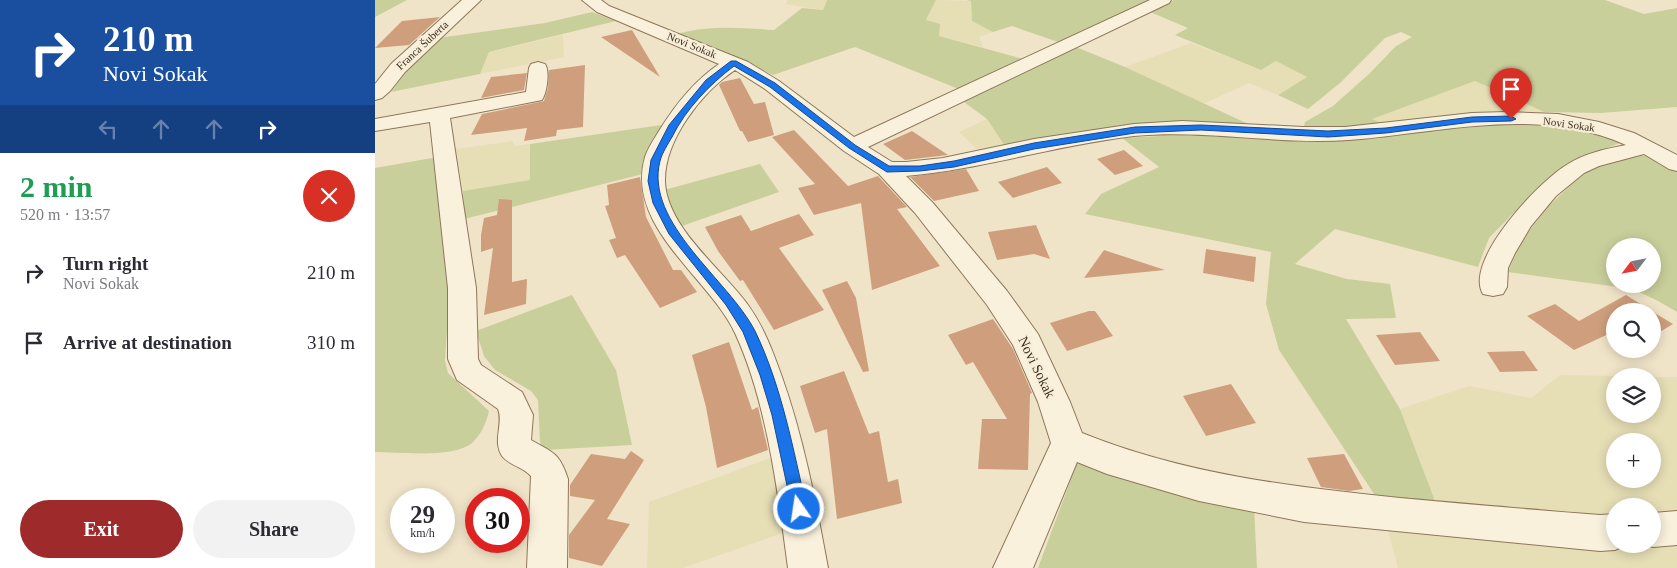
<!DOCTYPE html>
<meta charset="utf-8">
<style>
:root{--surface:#fff;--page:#f2f2f3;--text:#2b2b33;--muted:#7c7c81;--accent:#9e2a2b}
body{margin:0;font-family:"Times New Roman",serif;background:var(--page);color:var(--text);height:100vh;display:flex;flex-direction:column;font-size:19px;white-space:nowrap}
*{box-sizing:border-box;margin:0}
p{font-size:16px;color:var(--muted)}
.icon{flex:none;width:28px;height:28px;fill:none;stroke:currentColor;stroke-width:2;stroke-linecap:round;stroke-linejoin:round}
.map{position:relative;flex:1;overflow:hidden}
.panel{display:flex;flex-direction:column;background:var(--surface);width:375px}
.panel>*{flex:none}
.banner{background:#1a4fa0;color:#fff;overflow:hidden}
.needle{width:32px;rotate:238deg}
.buttons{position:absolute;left:1231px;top:238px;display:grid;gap:10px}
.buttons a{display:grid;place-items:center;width:55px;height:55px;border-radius:50%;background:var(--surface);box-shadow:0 2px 12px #0003;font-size:25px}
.speed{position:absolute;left:15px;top:488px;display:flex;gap:10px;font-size:25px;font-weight:700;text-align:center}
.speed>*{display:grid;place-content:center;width:65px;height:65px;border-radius:50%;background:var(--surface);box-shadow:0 2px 12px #0003;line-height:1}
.speed small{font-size:12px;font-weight:400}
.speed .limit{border:8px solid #d22;background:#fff;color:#111}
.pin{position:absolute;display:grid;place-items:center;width:42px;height:42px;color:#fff;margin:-51px -21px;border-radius:50% 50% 50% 0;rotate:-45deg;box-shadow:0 0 5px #0007}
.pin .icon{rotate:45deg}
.me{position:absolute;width:55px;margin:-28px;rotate:347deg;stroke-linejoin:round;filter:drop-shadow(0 0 4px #0008)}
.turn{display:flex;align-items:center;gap:18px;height:105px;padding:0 20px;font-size:22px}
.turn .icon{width:65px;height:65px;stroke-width:2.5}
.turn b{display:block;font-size:35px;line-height:42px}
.lanes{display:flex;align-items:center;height:48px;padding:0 20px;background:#0003;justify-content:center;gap:25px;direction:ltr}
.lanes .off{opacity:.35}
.round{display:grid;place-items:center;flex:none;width:52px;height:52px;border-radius:26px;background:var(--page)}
.summary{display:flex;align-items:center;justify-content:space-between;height:85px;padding:0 20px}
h1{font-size:30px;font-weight:700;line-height:38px;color:#1e9e55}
.action{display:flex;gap:10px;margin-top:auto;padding:10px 20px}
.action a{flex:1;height:58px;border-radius:30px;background:var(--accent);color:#fff;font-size:20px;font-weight:700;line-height:58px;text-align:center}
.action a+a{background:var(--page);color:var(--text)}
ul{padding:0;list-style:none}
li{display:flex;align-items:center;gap:15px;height:70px;padding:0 20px}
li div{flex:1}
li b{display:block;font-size:19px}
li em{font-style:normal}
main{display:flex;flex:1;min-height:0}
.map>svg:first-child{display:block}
.farmland{fill:#e6deb5;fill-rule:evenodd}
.green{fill:#c9cf9b;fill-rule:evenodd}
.building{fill:#cf9f7d}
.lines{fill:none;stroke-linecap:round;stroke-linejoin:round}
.minor-casing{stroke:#8d765c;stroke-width:2}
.minor{fill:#faf1dc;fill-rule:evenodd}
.route{fill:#1a73e8;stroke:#114b97}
.labels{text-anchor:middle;stroke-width:4.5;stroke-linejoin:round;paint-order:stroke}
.far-street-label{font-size:11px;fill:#3d2e20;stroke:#f7eed8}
.street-label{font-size:14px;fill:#3d2e20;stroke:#f7eed8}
</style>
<main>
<section class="panel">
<div class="banner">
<div class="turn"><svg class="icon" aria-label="right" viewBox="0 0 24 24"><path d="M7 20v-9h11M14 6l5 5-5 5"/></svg><div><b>210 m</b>Novi Sokak</div></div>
<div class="lanes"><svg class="icon off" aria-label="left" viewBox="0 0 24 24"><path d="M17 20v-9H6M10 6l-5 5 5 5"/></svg><svg class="icon off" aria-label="ahead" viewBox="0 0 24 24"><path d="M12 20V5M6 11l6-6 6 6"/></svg><svg class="icon off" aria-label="ahead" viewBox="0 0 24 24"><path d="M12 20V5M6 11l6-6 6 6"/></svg><svg class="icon" aria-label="right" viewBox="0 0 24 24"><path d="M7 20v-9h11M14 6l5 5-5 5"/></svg></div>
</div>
<div class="summary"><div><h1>2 min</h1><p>520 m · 13:57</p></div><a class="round" style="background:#d93025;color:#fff"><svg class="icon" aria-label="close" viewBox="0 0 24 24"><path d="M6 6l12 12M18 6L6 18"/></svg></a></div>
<ul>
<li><svg class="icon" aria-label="right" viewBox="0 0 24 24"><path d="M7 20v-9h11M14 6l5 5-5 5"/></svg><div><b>Turn right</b><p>Novi Sokak</p></div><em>210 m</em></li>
<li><svg class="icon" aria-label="arrive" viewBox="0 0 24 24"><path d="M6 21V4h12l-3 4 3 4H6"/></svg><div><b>Arrive at destination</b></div><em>310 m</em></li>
</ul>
<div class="action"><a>Exit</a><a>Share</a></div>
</section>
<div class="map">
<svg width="1302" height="568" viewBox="0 0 1302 568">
<rect width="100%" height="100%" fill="#f0e4c8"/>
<g class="farmland">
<path d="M413 0H452L448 10 410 4Z"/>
<path d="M561 0 596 1 597 21 618 32 604 37 608 47 564 36 551 21Z"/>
<path d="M188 35 189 57 105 74 114 52Z"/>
<path d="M816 43 886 70 901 61 932 77 903 95 874 83 828 104 750 67Z"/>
<path d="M1100 81 1169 112 1118 111 1008 124 996 119Z"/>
<path d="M612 119 632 149 607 154 584 132Z"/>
<path d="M138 141 139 146 155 144V180L88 191 81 149Z"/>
<path d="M1185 375 1241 376 1240 414H1278V377H1302V513L1278 517V506H1240V517H1193L1060 501 1025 409 1094 386 1156 398ZM1240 441H1278V479H1240Z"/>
<path d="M401 456 413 531 308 568H272L274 502Z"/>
<path d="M1011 523 1201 546 1260 550 1302 543V568H1023Z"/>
</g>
<g class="green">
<path d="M0 0H32L0 17Z"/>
<path d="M452 0H561L551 20 565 24 564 36 652 60 586 90 480 47 398 75 337 46 302 34C335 25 366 28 399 30L427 8 448 10Z"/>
<path d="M591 0H780L689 44 637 26 618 32 597 21 596 1Z"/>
<path d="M799 0H1230L1269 14 1302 8V107L1226 113 1169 112 1100 81 997 119 1008 124C981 127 955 133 929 126L930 122 958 106 995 73 1021 46 1037 37 1026 32 1010 38 965 83 933 109 903 95 932 77 901 61 886 70 800 35 813 28 775 12Z"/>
<path d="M217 12 241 21 114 52 105 74 16 92 38 61 63 38 170 23Z"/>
<path d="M701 47 750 67 882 128 812 122 632 149 612 119 585 99Z"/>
<path d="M1123 123C1169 125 1204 127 1248 142L1197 161 1173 178 1114 238 1103 267 960 229 920 264 972 279 1015 284 1021 318 971 319 1025 409 1060 501 1003 500 904 350 891 304 896 252 710 214 726 194 784 167 747 138 803 135 924 139 1009 136Z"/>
<path d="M293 124 268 174 89 219 88 191 155 180V144Z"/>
<path d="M1266 155 1278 157 1302 170V312L1283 301 1258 289 1133 272 1146 241 1174 206 1201 180 1217 169ZM1240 246H1278V284H1240Z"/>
<path d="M63 157 74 298 70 361 73 373 114 411C112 421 106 435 98 442 80 459 25 452 0 452V168Z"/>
<path d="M385 164 404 192 307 226 297 209 289 190Z"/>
<path d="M197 295 241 370 257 445 169 450 165 442 163 400 156 391 120 370 109 356 101 331Z"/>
<path d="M702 463 774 484 879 506 882 568H663Z"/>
</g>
<g class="building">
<path d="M65 17 34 45 0 48 27 21Z"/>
<path d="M257 30 285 77 226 37Z"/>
<path d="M210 65 208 127 182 130 181 136 149 141 152 128 96 135 107 114 169 101 173 88 174 70Z"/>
<path d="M152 73 149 90 106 98 116 77Z"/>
<path d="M365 78 379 104 390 102 399 135 373 142 367 131H365L344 85 347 82Z"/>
<path d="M419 130 473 186 503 176 532 207 522 209 565 266 497 290 486 203 439 215 423 188 440 184 397 137Z"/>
<path d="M537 131 573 155 530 160 508 144Z"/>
<path d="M749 150 768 166 740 175 722 159Z"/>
<path d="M672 167 687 183 638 198 623 182Z"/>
<path d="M591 169 604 191 559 201 535 177Z"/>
<path d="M265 177 271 217 298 270H306L322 292 285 308 250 255 242 258 234 240 241 238 230 206 234 205 232 185Z"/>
<path d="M124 199 137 200V282L152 279 151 304 109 315 118 248 106 252V235L109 218 122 215Z"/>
<path d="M424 214 439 235 404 248 449 310 399 330 368 280 365 281 343 251 330 227 366 215 376 231Z"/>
<path d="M661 225 675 259 659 254 622 260 613 232Z"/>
<path d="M831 249 881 257 879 282 828 273Z"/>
<path d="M729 250 790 270 709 278Z"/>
<path d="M472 281 481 298 494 371 488 372 447 290Z"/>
<path d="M1251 295 1277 311H1240V331L1199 350 1152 316 1180 304 1204 321Z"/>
<path d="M714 311H720L738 336 692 351 675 323Z"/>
<path d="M1278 312 1298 324 1278 336Z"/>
<path d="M618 319 638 349 657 393 655 394 653 470 603 469 607 419H632L598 362 591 365 573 335Z"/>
<path d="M1045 332 1065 361 1020 365 1001 335Z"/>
<path d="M354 342 377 410 383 407 393 450 342 468 331 407 317 355Z"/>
<path d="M1149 351 1163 371 1125 372 1112 352Z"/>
<path d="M469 371 494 434 504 431 513 482 523 479 527 503 462 519 452 429 440 433 425 386Z"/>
<path d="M856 384 881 423 831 436 808 396Z"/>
<path d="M256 451 269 460 232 519 255 524 227 566 194 558V535L220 500 195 496V485L216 454 250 459Z"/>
<path d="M969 454 988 489 974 491 946 487 932 458Z"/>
</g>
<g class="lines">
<defs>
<g id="minor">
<path d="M87 0H106L30 72 15 91 7 98 0 100V84L16 64Z"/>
<path d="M207 0H226L234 6 373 62 404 81 479 137 775 0H796L794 3 493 147 517 162H531L568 158 659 139 759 124 807 121 928 127H970L1097 113 1131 112 1183 114 1224 122 1259 133 1302 155V171L1294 169 1269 154 1224 166 1209 173 1181 196 1156 226 1140 253 1133 268 1132 287 1128 294 1118 296 1108 294C1088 261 1165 180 1193 164 1210 153 1231 149 1251 145 1162 105 1066 133 974 140 902 145 831 129 759 136 682 145 608 169 531 176L558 203 632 291 663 334 695 402 707 433C808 474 917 487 1025 498 1092 504 1158 510 1225 515L1240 514V544H1253L1240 550 1225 551 929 522 824 501 732 474 702 462 658 568H618L676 443 663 402 638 345 612 305 540 213 504 174 469 151 390 89 360 70C327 92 289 140 290 182 292 228 348 270 373 305 389 327 398 352 407 377 429 439 441 503 453 568H413C403 493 392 402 360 333 334 277 250 227 270 157 273 148 279 139 284 131 300 105 319 81 344 64L222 12Z"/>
<path d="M163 62 170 64C175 71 172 93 167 100L75 118 101 288 103 359 106 365 147 392 158 415 156 440C178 453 184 452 193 479L192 568H152L156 476C148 467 134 465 127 456 117 440 129 424 123 409L82 380 73 359V288L55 122 0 131V119L151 92 154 68 156 64Z"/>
<path d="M1302 511V545L1278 547 1268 544H1278V513Z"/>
</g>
</defs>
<use href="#minor" class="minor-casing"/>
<use href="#minor" class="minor"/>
</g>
<path class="route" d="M356 61H361L400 83 480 145 514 166H545L579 161 659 143 760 127 826 125 953 131 1011 128 1097 117 1136 116 1141 119 1136 121 1097 122 1011 133 953 137 826 130 760 133 659 149 579 167 545 171 512 172 474 148 395 87 359 66C334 85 311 109 297 137 293 144 287 153 285 161 269 223 354 280 380 331 407 387 418 449 432 509L430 514 424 516 419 514 417 509 397 415 385 375 368 332 351 305 294 234 278 203 273 181 276 160 294 125 331 80Z"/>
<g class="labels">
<g class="far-street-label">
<text transform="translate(47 45) rotate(-43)" y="4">Franca Šuberta</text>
<text transform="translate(317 45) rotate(22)" y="4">Novi Sokak</text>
<text transform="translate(1194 124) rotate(8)" y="4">Novi Sokak</text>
</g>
<g class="street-label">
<text transform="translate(662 367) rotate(64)" y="5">Novi Sokak</text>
</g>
</g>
</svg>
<div class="buttons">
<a><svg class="needle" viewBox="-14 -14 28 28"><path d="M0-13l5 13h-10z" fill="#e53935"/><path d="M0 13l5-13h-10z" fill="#7c7c81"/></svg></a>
<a><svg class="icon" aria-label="search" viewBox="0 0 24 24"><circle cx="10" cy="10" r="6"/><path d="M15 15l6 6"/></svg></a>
<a><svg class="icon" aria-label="layers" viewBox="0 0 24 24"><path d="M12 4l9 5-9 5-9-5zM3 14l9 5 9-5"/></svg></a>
<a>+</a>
<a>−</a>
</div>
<div class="speed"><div>29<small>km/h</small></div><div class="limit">30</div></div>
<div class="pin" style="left:1136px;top:119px;background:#d93025"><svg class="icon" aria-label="arrive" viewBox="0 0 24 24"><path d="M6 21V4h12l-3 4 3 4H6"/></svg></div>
<svg class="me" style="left:424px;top:509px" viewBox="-20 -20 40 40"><circle r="17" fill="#1a73e8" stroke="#fff" stroke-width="3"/><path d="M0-11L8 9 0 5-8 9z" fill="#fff"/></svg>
</div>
</main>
